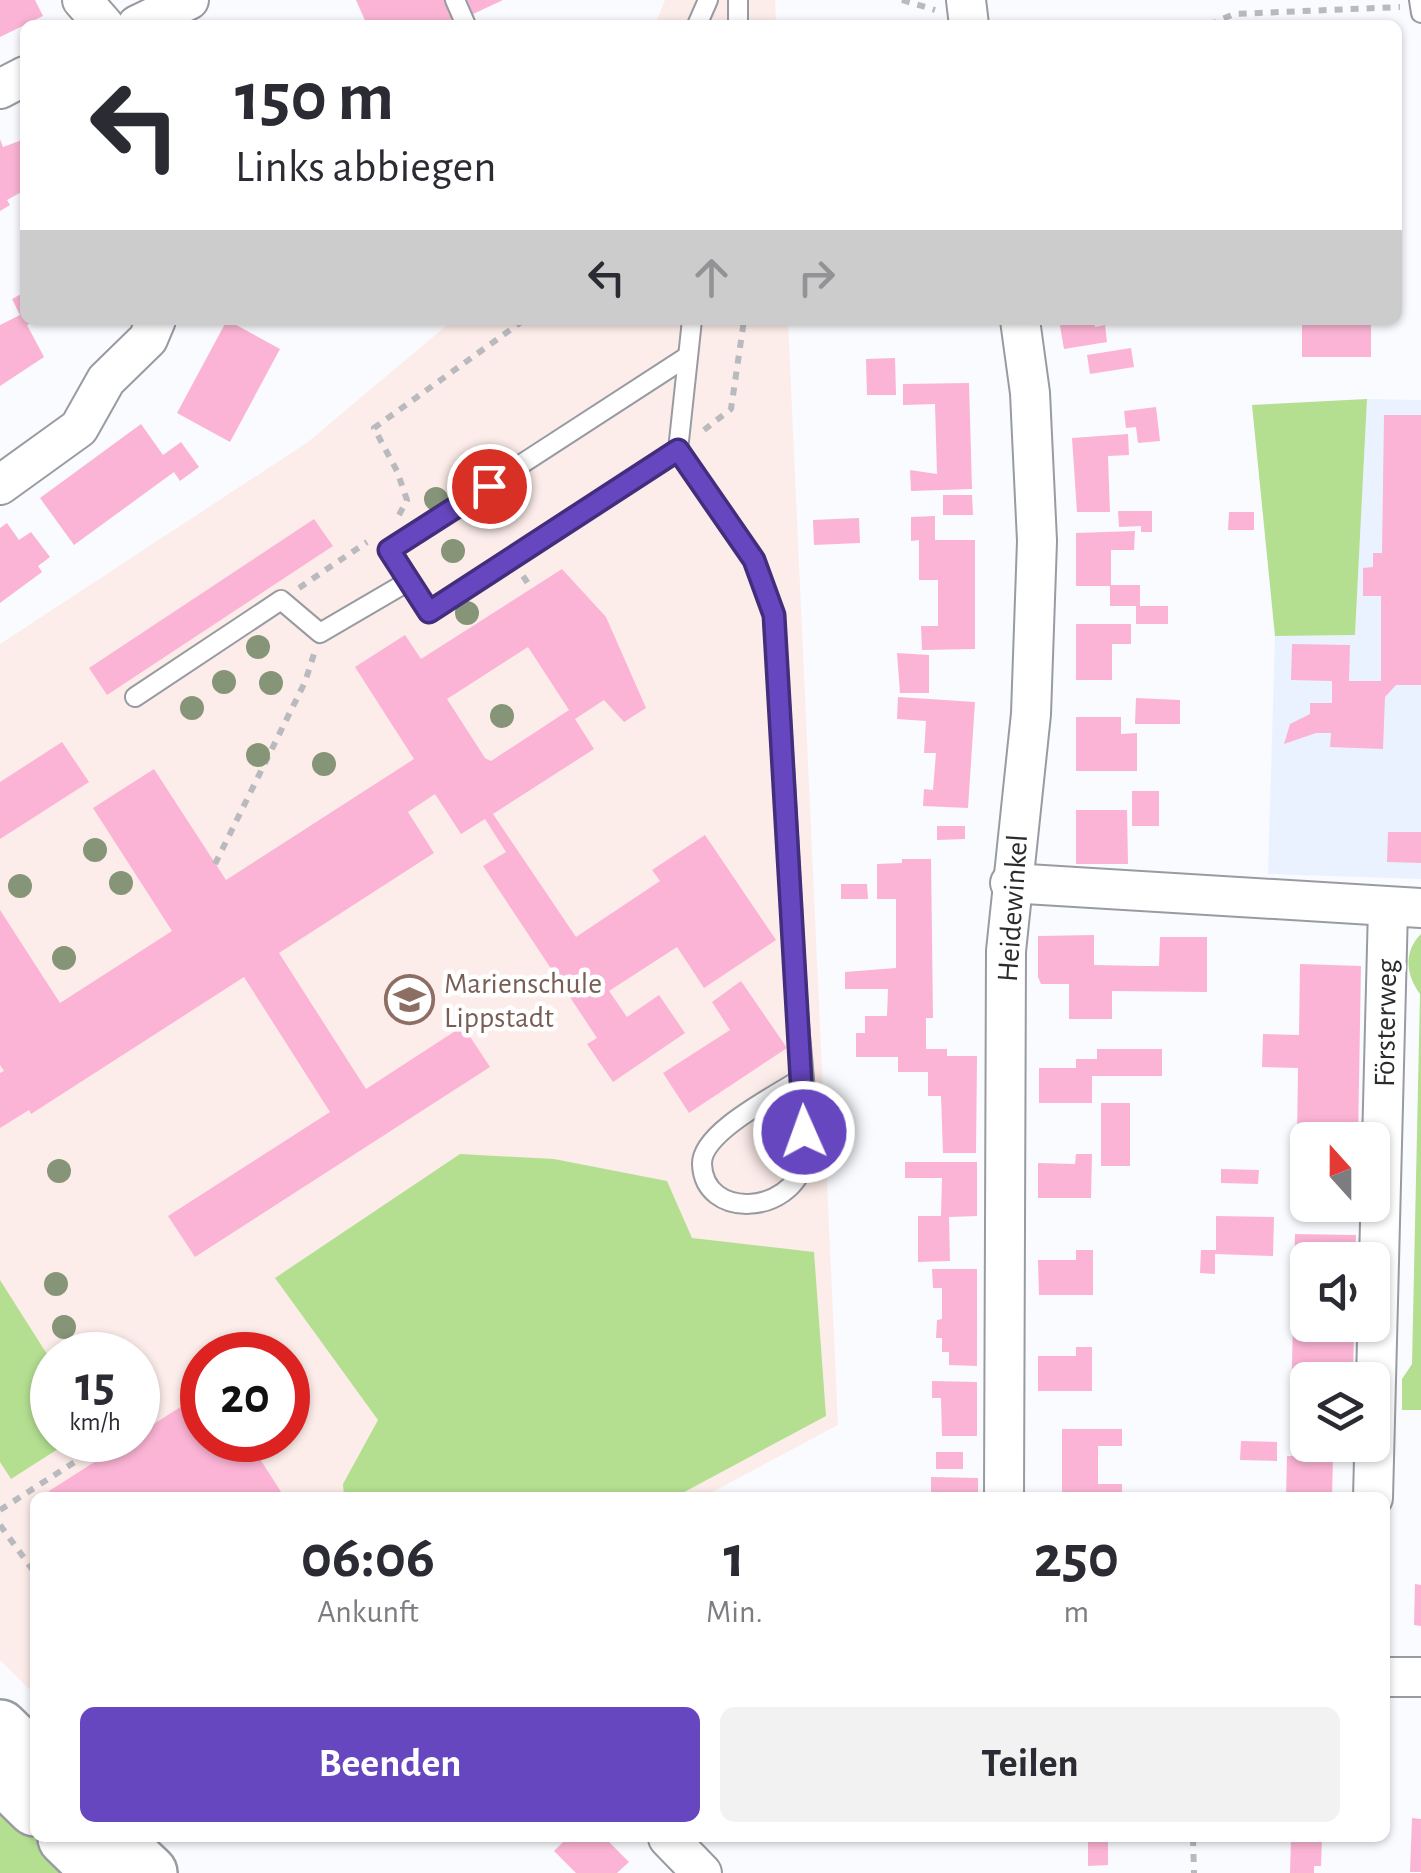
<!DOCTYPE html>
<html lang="de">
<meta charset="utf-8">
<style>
:root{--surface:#fff;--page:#f2f2f3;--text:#2b2b33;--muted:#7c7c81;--accent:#6747c0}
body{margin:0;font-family:"Alegreya Sans",sans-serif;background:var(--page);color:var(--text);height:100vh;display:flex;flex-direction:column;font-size:38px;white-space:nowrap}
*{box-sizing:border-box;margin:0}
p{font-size:32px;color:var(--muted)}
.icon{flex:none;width:55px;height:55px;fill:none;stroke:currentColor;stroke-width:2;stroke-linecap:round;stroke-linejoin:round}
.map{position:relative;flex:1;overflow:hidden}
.drawer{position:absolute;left:30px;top:1492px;width:1360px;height:350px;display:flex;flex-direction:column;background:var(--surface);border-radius:15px;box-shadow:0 2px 8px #0004}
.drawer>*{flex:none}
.hud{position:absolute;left:20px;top:20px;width:1382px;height:305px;border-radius:15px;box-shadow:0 2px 8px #0004;background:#fff;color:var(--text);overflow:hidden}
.needle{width:65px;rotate:339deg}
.fabs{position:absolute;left:1290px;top:1122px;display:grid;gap:20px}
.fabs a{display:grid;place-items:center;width:100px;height:100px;border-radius:15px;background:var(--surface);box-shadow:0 2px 8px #0004;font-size:50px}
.speed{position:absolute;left:30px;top:1332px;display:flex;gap:20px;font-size:50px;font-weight:700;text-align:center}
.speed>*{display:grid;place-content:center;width:130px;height:130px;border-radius:50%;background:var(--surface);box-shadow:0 2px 8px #0004;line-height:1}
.speed small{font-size:25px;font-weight:400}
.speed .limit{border:15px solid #d22;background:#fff;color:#111}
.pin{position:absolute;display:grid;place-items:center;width:85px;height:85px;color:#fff;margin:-42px;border:5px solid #fff;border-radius:50%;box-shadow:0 2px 10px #0007}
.me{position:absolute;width:110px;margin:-55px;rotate:358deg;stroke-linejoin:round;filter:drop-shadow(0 0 8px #0008)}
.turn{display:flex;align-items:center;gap:35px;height:210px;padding:0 50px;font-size:45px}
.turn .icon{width:130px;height:130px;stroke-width:2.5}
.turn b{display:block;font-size:70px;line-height:85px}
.lanes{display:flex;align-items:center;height:95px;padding:0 50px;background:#0003;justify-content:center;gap:50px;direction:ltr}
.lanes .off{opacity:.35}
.eta{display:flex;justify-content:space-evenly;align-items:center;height:170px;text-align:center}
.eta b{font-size:60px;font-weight:700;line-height:70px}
.action{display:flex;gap:20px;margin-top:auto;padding:20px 50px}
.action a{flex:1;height:115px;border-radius:15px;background:var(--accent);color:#fff;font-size:40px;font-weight:700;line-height:115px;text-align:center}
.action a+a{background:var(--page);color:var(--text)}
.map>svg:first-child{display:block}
.built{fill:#ebf2ff}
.education{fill:#fdedea;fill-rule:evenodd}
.green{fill:#b4df91}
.building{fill:#fbb4d5;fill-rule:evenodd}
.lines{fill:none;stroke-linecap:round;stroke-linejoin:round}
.service-casing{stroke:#989ba1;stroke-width:22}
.minor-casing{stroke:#989ba1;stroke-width:42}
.primary-casing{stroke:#989ba1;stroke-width:60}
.path{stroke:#b8babe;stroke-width:6;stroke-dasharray:8 8;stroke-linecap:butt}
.service{stroke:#fff;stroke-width:18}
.minor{stroke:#fff;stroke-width:38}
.primary{stroke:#fff;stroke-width:55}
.tree{fill:#869577}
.route-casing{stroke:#432e7d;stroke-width:25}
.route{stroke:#6747c0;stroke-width:18}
.labels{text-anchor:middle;stroke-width:9;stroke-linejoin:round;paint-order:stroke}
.street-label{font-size:30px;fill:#292b2d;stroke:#fff}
.education-label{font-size:30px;fill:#785e54;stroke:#fff;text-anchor:start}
</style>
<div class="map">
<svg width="1421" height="1873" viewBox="0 0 1421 1873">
<rect width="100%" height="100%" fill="#f9fbff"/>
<path class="built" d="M1367 399 1421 400V879L1268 874 1275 636 1355 635Z"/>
<g class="education">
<path d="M665 0H775L776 25H655Z"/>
<path d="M453 320H788L838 1425 703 1497 35 1498V1695L0 1660V644L308 442ZM52 1355H138V1440H52ZM202 1355H288V1440H202Z"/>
</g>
<g class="green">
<path d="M1367 399 1355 635 1275 636 1252 405Z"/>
<path d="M1421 934V1410H1402V1379L1412 1364 1420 994C1406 975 1403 952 1421 934Z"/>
<path d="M460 1154 554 1159 667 1181 692 1238 814 1252 826 1416 675 1497H344L343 1484 378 1420 275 1278Z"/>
<path d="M0 1280 52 1362V1440H72L11 1479 0 1462Z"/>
<path d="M0 1798 76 1873H0Z"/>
</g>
<g class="building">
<path d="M0 0H35L43 16 0 37Z"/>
<path d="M356 0H447L455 18 440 25H367Z"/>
<path d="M464 0H503L471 15Z"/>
<path d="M0 139 3 147 25 139V190L7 200 10 205 0 211Z"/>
<path d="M25 292V320H37L27 325 44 357 0 386V325L20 315 12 299Z"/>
<path d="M227 320 280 349 230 442 177 413Z"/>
<path d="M1059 320H1094L1095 327 1105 325 1107 342 1064 349Z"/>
<rect x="1302" y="320" width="69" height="37"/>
<path d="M1131 348 1134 367 1090 374 1087 355Z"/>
<path d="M895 358 896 395H867L866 359Z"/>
<path d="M969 383 972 489 911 491 910 470 937 474 935 404 903 405V384Z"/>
<path d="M1156 407 1160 441 1138 443 1136 427 1126 428 1124 411Z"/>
<path d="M1384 415H1421V685H1396L1385 697 1383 749 1330 747 1331 733H1316L1284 744 1290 724 1310 714V703H1332V681L1291 680 1292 644 1350 645 1349 681H1381V596H1363V568L1373 567V553H1382Z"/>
<path d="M141 424 163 455 181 442 199 467 180 481 174 472 74 545 40 498Z"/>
<path d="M1128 434 1129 455 1108 456 1110 512H1077L1072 438Z"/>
<path d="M943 495H972L973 515H943Z"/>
<path d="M1118 511H1152V532H1141V526L1119 527Z"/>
<path d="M1229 512H1254V530H1228Z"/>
<path d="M935 516V540H975V649L922 650 921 626H938V580H919V540L911 541V517Z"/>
<path d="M859 518 860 543 814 545 813 520Z"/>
<path d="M314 519 333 546 107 695 89 668Z"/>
<path d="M7 523 19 540 31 532 50 557 38 566 42 572 0 603V528Z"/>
<path d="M1135 531 1134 550H1111V585H1140V606H1168V624H1136V606H1110V586H1076V533Z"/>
<path d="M562 569 606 617 646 708 624 722 604 700 575 719 594 749 493 814 576 937 660 881 652 870 705 835 776 940 704 988 677 947 609 991 627 1017 659 995 685 1033 613 1082 587 1044 597 1038 483 866 506 852 485 819 461 834 435 794 408 812 434 853 279 953 366 1089 463 1026 490 1067 195 1257 168 1216 330 1112 244 977 31 1114 29 1110 0 1128V1073L4 1071 0 1065V910L60 1003 172 931 93 808 154 769 226 880 414 759 355 667 405 635 421 659ZM528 647 569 710 491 761 485 758 447 699Z"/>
<path d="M1076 624H1131V644H1112V680H1076Z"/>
<path d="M897 653 929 655V693H900Z"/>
<path d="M898 697 975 702 968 808 923 806 924 789 933 790 936 753H924L926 721 897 719Z"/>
<path d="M1136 698 1180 700V724H1135Z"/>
<path d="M1076 717H1121V734L1137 733V771H1076Z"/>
<path d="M62 742 89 782 0 839V782Z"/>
<rect x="1132" y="791" width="27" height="35"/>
<path d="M1076 810H1127L1128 864H1076Z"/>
<path d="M937 826H965V839L937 840Z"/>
<path d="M1388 832H1421V863L1387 862Z"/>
<path d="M902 859H931L933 1018H926V1049H947V1056H977L976 1153H943L941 1096H928V1072H898V1057H856V1033H865V1016H887L888 989H845V972L896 968V899H877V864L902 863Z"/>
<path d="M841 884H867L868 899H841Z"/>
<path d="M1094 935V965L1145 966H1159L1160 937H1207V992L1112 991V1019H1069V984H1041L1038 977V936Z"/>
<path d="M1300 964 1361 966 1358 1140H1308V1165H1300L1301 1139H1297L1298 1068 1262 1067 1263 1034 1299 1035Z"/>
<path d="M741 981 787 1048 689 1113 663 1073 730 1030 712 1002Z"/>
<path d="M1097 1049H1162V1076H1092V1103H1039V1068H1076V1059H1097Z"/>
<rect x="1101" y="1103" width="29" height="63"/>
<path d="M1076 1154H1092L1091 1198H1038V1163L1075 1164Z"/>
<path d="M905 1162H977V1216L949 1217 950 1261 918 1262V1216H941L942 1178H905Z"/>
<path d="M1221 1169 1259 1170 1258 1184 1221 1183Z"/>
<path d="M1216 1216 1274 1217 1273 1256 1215 1254V1274L1200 1273 1201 1250H1216Z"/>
<path d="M1295 1234 1356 1235 1355 1260H1308V1325H1354L1353 1380H1308V1408H1291Z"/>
<path d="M1076 1250H1093V1295H1039L1038 1260H1076Z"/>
<path d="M932 1269H977V1366L949 1365V1352H942V1338H936L937 1320 942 1319V1288H933Z"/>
<path d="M1076 1347H1092V1391H1038V1356H1076Z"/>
<path d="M932 1381 977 1382V1436H942L941 1398H932Z"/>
<path d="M193 1399 202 1414V1440H219L226 1452 248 1440 285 1498H53L49 1491 129 1440H138V1434Z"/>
<path d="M1062 1429H1122V1446H1098V1484H1122V1498H1062Z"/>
<path d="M1241 1441 1277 1442V1461L1240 1460Z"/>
<rect x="936" y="1452" width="27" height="17"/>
<path d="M1287 1456 1333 1457 1332 1498H1286Z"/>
<path d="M931 1477 978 1478V1498L931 1495Z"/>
<path d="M1415 1584 1421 1585V1626L1414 1625Z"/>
<path d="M1412 1818 1421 1819V1872H1410Z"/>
<path d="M567 1838H605L629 1862 617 1873H576L554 1851Z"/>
<path d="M1291 1838H1322L1321 1866H1314V1873H1290Z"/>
<path d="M1108 1840V1865L1088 1866V1841Z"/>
</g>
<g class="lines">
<defs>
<g id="service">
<path d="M455 0 466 25"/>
<path d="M738 0V25"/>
<path d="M1419 0 1421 13"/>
<path d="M697 25 708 0"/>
<path d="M692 320 678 450 754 560 774 615C784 747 790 878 798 1010 800 1045 812 1132 804 1162 791 1215 704 1220 702 1164 701 1132 777 1095 802 1078"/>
<path d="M678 450 429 612 389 550 688 356"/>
<path d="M135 697 281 600 320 633 409 581"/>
</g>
<g id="minor">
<path d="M82 0 104 25"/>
<path d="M966 0 969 25"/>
<path d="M137 25 189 0"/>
<path d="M0 89 25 76"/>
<path d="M0 485 79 428 106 380 148 339 156 320"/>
<path d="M1010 883 1421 908"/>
<path d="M1004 1498 1006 951 1031 714 1037 541 1030 393 1020 320"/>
<path d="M1373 1498 1388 908"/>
<path d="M1385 1677H1421"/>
<path d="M668 1838 702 1873"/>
</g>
<g id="primary">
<path d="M0 1728 35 1762"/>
<path d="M0 1774 35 1808"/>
<path d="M66 1838 102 1873"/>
<path d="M112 1838 149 1873"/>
</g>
</defs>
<use href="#service" class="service-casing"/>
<use href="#minor" class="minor-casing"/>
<use href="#primary" class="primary-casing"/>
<g class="path">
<path d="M902 0 935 10"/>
<path d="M1209 25 1234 14 1400 7"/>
<path d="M704 430 731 409 744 320"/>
<path d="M399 515 407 500 397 471 374 428 524 320"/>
<path d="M523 576 531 588"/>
<path d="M299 588 367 542"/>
<path d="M215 864 305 682 314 654"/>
<path d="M305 1497V1498"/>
<path d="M0 1510 109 1440"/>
<path d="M0 1525 35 1573"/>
<path d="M1193 1838 1194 1873"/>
</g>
<use href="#service" class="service"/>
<use href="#minor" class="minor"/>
<use href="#primary" class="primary"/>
</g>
<g class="tree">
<circle cx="436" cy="499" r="12"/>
<circle cx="453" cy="551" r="12"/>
<circle cx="467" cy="613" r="12"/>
<circle cx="258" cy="647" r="12"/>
<circle cx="224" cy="682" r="12"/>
<circle cx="271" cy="683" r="12"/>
<circle cx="192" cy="708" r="12"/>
<circle cx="502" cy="716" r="12"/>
<circle cx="258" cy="755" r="12"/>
<circle cx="324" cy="764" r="12"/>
<circle cx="95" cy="850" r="12"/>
<circle cx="121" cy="883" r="12"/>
<circle cx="20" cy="886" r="12"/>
<circle cx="64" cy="958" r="12"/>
<circle cx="59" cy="1171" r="12"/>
<circle cx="56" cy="1284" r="12"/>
<circle cx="64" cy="1327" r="12"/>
</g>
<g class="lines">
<defs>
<path id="route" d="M489 486 389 550 429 612 678 450 754 560 774 615 804 1132"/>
</defs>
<use href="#route" class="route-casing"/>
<use href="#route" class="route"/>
</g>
<defs>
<symbol id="school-ring" viewBox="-11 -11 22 22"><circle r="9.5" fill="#fff" stroke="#8d6e63" stroke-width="1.5"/><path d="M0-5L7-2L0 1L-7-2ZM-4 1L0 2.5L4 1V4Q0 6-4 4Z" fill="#8d6e63"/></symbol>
</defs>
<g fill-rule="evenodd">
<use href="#school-ring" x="382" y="972" width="55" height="55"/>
</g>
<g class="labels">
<g class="street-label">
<text transform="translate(1012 908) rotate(-86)" y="10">Heidewinkel</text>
<text transform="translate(1385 1023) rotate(-89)" y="10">Försterweg</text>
</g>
<g class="education-label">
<text x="444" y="993">Marienschule<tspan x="444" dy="34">Lippstadt</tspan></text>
</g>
</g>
</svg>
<div class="fabs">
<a><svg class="needle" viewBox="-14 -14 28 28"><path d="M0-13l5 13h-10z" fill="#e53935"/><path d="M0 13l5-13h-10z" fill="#7c7c81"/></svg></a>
<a><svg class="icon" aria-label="sound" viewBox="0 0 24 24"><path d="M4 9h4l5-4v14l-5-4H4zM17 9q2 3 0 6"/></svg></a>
<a><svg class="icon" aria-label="layers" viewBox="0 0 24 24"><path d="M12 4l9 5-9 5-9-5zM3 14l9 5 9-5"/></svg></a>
</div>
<div class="speed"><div>15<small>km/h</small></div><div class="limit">20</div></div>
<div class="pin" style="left:489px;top:486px;background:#d93025"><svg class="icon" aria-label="arrive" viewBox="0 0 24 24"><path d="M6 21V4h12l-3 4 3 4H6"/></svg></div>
<svg class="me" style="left:804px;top:1132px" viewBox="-20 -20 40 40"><circle r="17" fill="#6747c0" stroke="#fff" stroke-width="3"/><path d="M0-11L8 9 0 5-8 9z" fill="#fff"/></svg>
<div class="hud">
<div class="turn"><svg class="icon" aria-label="left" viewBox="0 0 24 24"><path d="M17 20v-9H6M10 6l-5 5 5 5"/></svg><div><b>150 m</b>Links abbiegen</div></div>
<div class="lanes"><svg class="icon" aria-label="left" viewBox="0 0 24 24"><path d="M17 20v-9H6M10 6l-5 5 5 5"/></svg><svg class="icon off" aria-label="ahead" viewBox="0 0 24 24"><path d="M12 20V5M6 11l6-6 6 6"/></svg><svg class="icon off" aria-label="right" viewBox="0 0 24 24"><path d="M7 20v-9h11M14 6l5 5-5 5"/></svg></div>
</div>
<section class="drawer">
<div class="eta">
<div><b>06:06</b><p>Ankunft</p></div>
<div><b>1</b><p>Min.</p></div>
<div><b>250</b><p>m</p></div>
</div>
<div class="action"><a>Beenden</a><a>Teilen</a></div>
</section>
</div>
